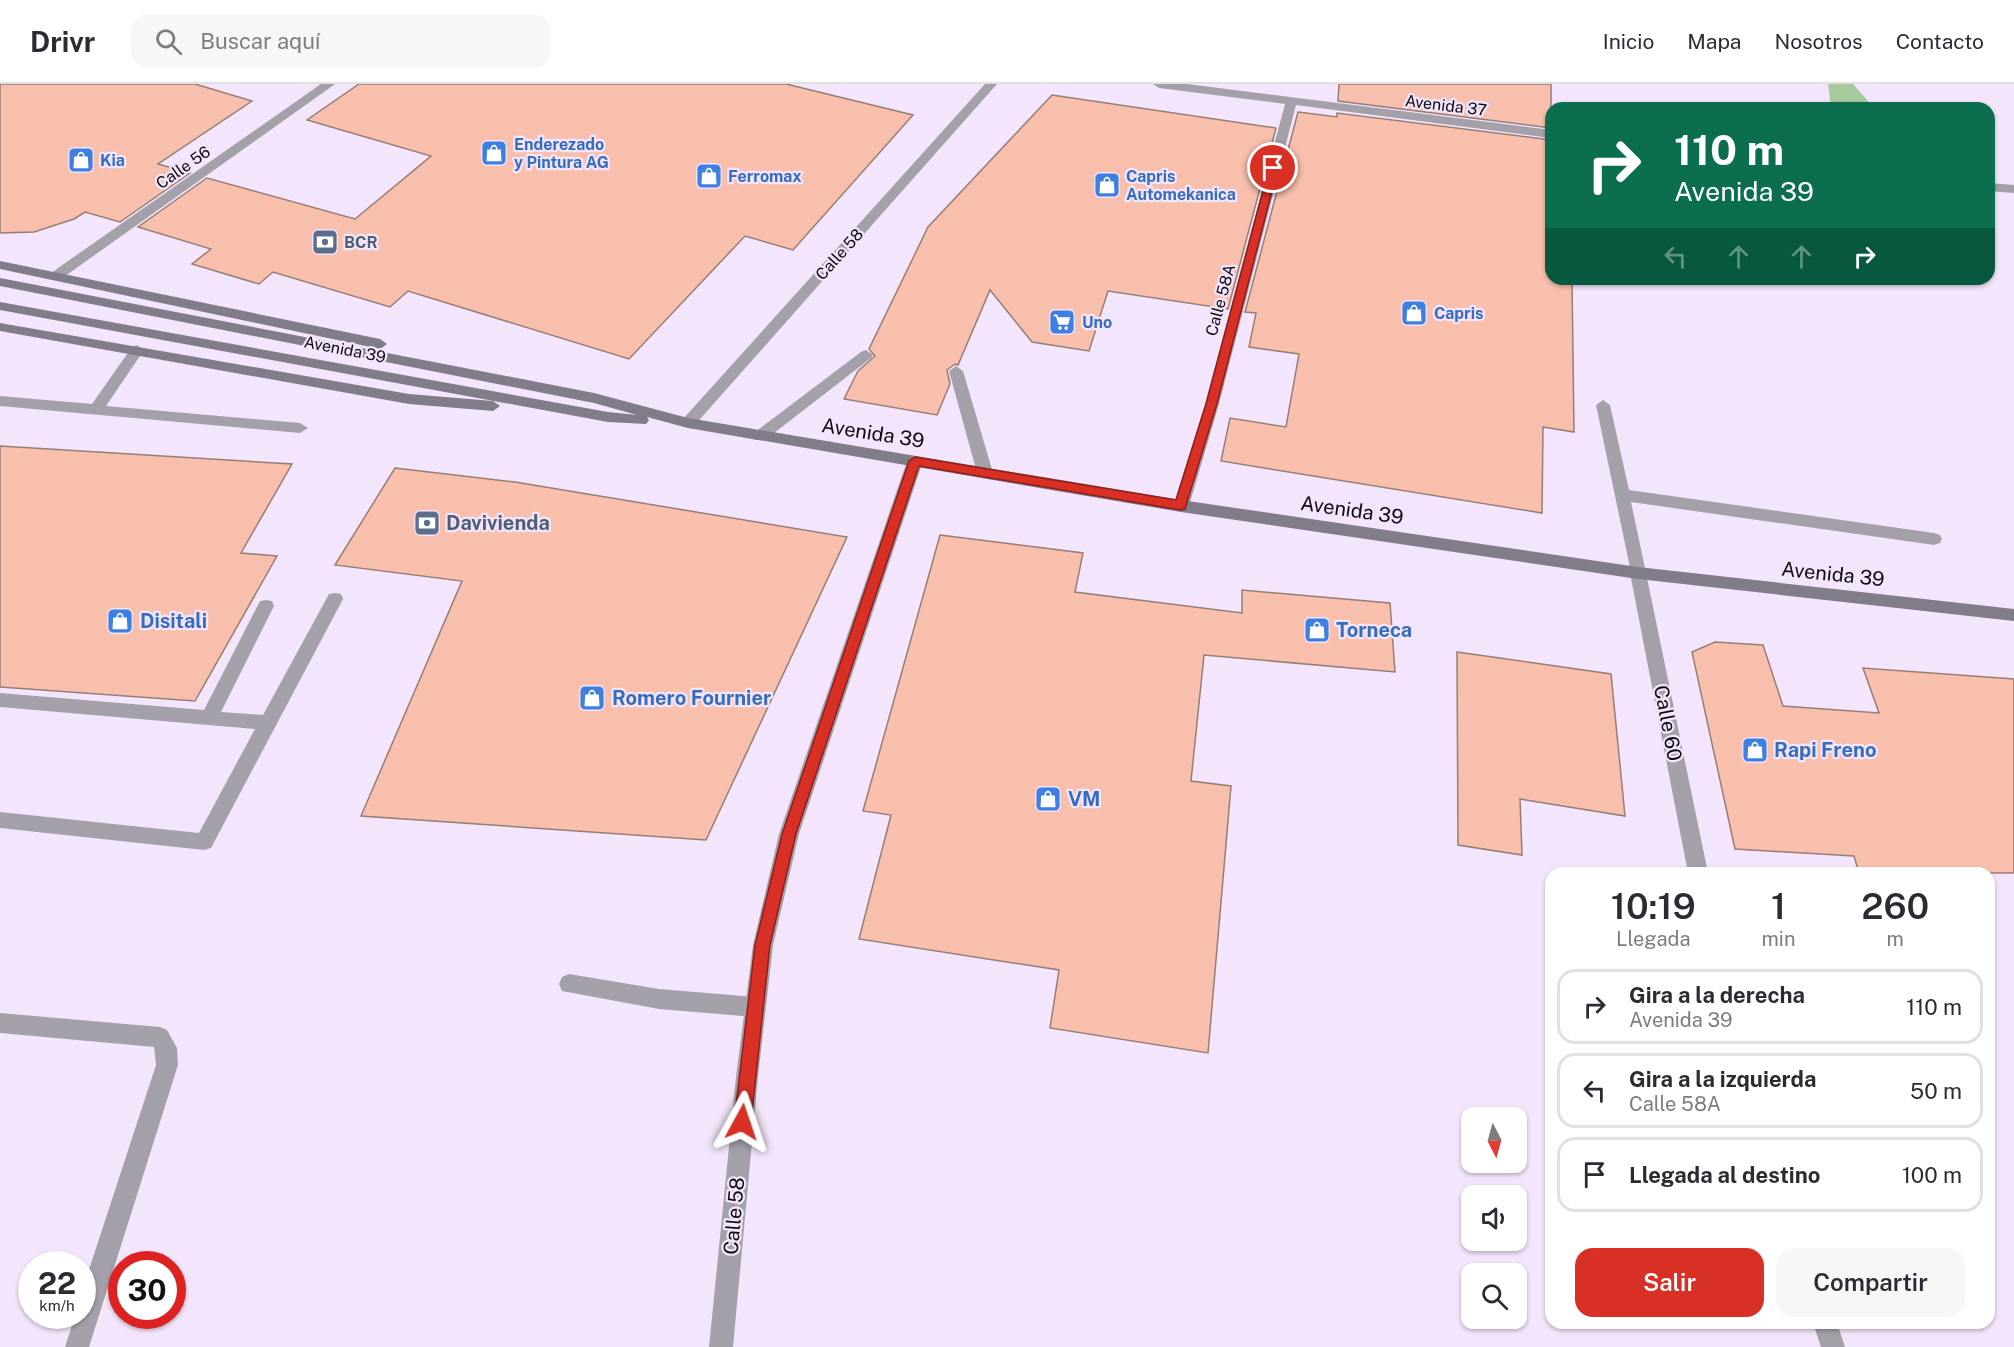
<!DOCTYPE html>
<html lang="es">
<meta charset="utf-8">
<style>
:root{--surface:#fff;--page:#f7f7f7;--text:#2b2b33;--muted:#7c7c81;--line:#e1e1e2;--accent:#d93025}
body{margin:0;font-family:"Public Sans",sans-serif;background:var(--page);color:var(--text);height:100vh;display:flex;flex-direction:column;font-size:22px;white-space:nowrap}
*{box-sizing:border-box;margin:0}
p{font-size:20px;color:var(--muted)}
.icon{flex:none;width:33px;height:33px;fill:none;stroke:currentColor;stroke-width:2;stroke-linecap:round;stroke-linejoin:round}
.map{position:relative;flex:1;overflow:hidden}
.sheet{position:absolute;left:1545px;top:783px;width:450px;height:462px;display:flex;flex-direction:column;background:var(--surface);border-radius:18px;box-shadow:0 2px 4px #0004}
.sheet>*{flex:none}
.guide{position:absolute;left:1545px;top:18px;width:450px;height:183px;border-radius:18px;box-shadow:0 2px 4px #0004;background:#0b6e4f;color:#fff;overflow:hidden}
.needle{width:39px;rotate:174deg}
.buttons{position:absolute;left:1461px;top:1023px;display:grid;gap:12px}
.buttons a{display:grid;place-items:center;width:66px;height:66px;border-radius:12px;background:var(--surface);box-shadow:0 2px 4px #0004;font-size:30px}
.speed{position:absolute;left:18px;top:1167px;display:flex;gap:12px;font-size:30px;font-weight:700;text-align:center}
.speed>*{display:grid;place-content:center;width:78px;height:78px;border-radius:50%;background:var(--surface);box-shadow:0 2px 4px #0004;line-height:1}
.speed small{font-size:15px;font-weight:400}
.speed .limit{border:9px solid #d22;background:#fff;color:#111}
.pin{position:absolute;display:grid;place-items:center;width:51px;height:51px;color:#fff;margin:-26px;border:3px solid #fff;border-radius:50%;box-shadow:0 2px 6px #0007}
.me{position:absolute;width:66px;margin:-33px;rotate:5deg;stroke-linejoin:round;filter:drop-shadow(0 0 4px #0008)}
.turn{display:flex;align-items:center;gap:21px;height:126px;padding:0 30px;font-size:27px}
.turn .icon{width:78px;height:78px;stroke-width:2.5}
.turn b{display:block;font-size:42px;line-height:51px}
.lanes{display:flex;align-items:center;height:57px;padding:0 30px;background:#0003;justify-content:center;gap:30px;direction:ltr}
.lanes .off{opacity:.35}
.eta{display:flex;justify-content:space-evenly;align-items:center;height:102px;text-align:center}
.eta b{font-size:36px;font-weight:600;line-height:42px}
.primary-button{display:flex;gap:12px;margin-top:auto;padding:12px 30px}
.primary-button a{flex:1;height:69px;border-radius:18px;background:var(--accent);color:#fff;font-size:24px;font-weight:600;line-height:69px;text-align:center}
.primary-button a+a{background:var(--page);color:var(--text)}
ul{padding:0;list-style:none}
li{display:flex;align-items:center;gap:18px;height:75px;margin:0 12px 9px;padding:0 18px;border:3px solid var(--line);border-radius:18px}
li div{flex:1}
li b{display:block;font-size:22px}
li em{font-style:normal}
header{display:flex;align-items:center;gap:36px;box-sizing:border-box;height:84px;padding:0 30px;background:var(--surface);border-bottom:2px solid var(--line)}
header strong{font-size:28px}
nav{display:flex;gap:33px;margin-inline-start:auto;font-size:21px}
.search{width:420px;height:54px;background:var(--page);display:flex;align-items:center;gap:15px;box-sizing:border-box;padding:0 21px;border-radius:18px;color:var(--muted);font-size:22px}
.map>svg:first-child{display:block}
.green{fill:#a6c99e}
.building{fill:#f7bfac;stroke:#967e76;stroke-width:1.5}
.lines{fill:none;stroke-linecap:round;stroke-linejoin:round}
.lane{fill:#a4a0aa;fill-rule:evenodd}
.street{fill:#a4a0aa;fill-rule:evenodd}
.secondary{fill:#817c8a;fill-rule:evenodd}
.route{fill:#d93025;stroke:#8d1f18;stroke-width:1.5}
.labels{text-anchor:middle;stroke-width:4.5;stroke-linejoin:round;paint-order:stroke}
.far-street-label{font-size:16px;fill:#0e0a11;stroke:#f3e5fb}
.far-shop-label{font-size:16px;font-weight:bold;fill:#366cbe;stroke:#f3e5fb;text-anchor:start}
.far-service-label{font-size:16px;font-weight:bold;fill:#4e5e75;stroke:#f3e5fb;text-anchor:start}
.street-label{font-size:20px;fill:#0e0a11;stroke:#f3e5fb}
.service-label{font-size:20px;font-weight:bold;fill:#4e5e75;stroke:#f3e5fb;text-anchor:start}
.shop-label{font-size:20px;font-weight:bold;fill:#366cbe;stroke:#f3e5fb;text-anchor:start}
</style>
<header>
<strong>Drivr</strong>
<div class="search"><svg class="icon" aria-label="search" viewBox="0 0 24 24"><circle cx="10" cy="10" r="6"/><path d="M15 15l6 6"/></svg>Buscar aquí</div>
<nav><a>Inicio</a><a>Mapa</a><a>Nosotros</a><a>Contacto</a></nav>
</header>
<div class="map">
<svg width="2014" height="1263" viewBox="0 0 2014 1263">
<rect width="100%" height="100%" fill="#f3e5fb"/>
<path class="green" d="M1828 0H1853L1874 24H1831Z"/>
<g class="building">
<path d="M0 0H195L252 17 158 80 190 89 120 138 85 128 74 135 34 148 0 149Z"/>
<path d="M359 0H786L913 31 793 166 745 152 629 275 408 207 390 223 273 188 259 200 192 180 211 165 138 143 207 94 355 135 431 72 307 36Z"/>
<path d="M1339 0H1551V44L1338 17Z"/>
<path d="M1052 11 1276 44 1228 225 1108 207 1089 267 1032 258 990 206 958 281 955 280 947 286 950 300 937 331 844 315 858 287 875 272 869 265 928 143Z"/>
<path d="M1298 28 1337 33V29L1551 56V195H1572L1574 348 1543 343 1542 429 1221 377 1230 334 1286 343 1299 270 1249 263 1256 229 1245 228Z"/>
<path d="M0 362 292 380 241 469 277 472 195 617 0 603Z"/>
<path d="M395 384 515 398 847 453 706 756 361 732 462 497 335 481Z"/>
<path d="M940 451 1083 469 1075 508 1242 529V506L1390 519 1395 588 1204 571 1191 697 1231 702 1208 969 1050 944 1059 886 859 855 891 731 863 727Z"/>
<path d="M1715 558 1763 561 1783 622 1879 629 1863 584 2014 595V789H1859L1854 772 1735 765 1692 568Z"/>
<path d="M1457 568 1611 590 1625 732 1520 715 1522 771 1458 761Z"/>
</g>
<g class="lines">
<g class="lane">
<path d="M1989 99 2014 101V109L1989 107Z"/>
<path d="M137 261 144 266 106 322 300 339 308 344 300 349 0 322V312L92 320 132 263Z"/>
<path d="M866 266 873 271 871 274 765 356H755L752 352 755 348 861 268Z"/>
<path d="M956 282 963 287 993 389 991 393H979L977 389 949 287Z"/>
<path d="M1603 316 1610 321 1629 406 1934 449 1940 451 1942 455 1940 459 1934 461 1631 418 1646 489 1644 493 1638 495 1632 493 1596 321Z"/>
<path d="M335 509 341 510 343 515 211 764 204 766 0 744V728L199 749 255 645 0 623V609L204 626 260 517 266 516 272 517 274 522 221 628 263 631 329 510Z"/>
<path d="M569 890 659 905 755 913 762 916 765 923 762 930 755 933 659 925 562 907 559 900 562 893Z"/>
<path d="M0 929 160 943 167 946 177 964 178 981 89 1263H65L75 1232H82V1207L156 981 154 963 0 949Z"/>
</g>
<g class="street">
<path d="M321 0H335L61 195H51L49 192 51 189Z"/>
<path d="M985 0H997L693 343H683L680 339 683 335Z"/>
<path d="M1153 0H1187L1551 46V54L1296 21 1219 320 1189 422 1187 426H1175L1173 422 1205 320 1285 20 1159 4Z"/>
<path d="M915 372 920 373 923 377 799 750 773 861 758 993 733 1263H709L736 993 753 861 779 750 907 377 910 373Z"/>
<path d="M1638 483 1644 485 1646 489 1708 789H1688L1630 489 1632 485Z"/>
<path d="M1813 1239H1837L1845 1263H1821Z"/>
</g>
<g class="secondary">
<path d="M0 177 380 255 387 260 380 265 0 185Z"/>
<path d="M0 194 594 309 688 334 1181 416 1638 483 2014 525V537L1638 495 1181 428 688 344 647 333 649 336 646 340 608 338 0 226V218L608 328 637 331 594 319 0 202Z"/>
<path d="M0 239 409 310 493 317 500 322 493 327 409 320 0 247Z"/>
</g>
</g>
<path class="route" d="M1273 81 1278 84 1217 320 1185 425 1180 426 919 382 796 750 770 861 751 1038 748 1044 742 1046 737 1044 734 1038 755 861 782 750 909 377 915 373 1176 416 1206 320 1269 84Z"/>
<defs>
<symbol id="shop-square" viewBox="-11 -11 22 22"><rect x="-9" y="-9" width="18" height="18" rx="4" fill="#3f7fe0" stroke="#f3e5fb"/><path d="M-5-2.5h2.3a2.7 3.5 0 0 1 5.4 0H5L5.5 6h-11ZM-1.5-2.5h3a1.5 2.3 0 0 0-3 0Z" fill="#fff"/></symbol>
<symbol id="bank-square" viewBox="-11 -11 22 22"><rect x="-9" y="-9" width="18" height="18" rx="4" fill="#5c6f8a" stroke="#f3e5fb"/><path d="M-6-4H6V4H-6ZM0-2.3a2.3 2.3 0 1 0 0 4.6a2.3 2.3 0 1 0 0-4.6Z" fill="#fff"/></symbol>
<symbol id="supermarket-square" viewBox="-11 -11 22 22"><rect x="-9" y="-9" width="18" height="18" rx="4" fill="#3f7fe0" stroke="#f3e5fb"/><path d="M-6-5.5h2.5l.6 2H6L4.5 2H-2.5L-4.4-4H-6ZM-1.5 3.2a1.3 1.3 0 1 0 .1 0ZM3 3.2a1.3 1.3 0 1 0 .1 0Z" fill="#fff"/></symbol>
</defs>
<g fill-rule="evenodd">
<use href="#shop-square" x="479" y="54" width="30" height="30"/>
<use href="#shop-square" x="66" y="61" width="30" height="30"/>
<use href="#shop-square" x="694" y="77" width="30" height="30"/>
<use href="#shop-square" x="1092" y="86" width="30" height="30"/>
<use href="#bank-square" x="310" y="143" width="30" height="30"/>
<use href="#shop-square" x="1399" y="214" width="30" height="30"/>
<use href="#supermarket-square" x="1047" y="223" width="30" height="30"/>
<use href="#bank-square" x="412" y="424" width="30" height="30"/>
<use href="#shop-square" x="105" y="522" width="30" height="30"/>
<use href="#shop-square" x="1302" y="531" width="30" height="30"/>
<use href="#shop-square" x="577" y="599" width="30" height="30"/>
<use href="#shop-square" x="1740" y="651" width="30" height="30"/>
<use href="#shop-square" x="1033" y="700" width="30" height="30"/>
</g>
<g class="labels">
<g class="far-street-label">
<text transform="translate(1446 21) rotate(7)" y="6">Avenida 37</text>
<text transform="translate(183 83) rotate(-35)" y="6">Calle 56</text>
<text transform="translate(839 170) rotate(-48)" y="6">Calle 58</text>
<text transform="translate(1220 216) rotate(-75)" y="6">Calle 58A</text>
<text transform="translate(345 265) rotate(11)" y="6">Avenida 39</text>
</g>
<g class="far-shop-label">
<text x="514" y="66">Enderezado<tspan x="514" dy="18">y Pintura AG</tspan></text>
<text x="100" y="82">Kia</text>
<text x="728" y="98">Ferromax</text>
<text x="1126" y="98">Capris<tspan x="1126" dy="18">Automekanica</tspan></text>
<text x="1434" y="235">Capris</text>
<text x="1082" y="244">Uno</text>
</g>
<g class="far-service-label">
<text x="344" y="164">BCR</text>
</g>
<g class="street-label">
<text transform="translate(873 349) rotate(9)" y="7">Avenida 39</text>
<text transform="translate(1352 426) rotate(8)" y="7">Avenida 39</text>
<text transform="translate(1833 490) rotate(6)" y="7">Avenida 39</text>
<text transform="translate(1668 639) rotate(79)" y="7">Calle 60</text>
<text transform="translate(734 1132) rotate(-85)" y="7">Calle 58</text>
</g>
<g class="service-label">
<text x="446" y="446">Davivienda</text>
</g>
<g class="shop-label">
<text x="140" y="544">Disitali</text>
<text x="1336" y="553">Torneca</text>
<text x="612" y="621">Romero Fournier</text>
<text x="1774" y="673">Rapi Freno</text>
<text x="1068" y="722">VM</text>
</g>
</g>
</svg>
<div class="buttons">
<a><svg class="needle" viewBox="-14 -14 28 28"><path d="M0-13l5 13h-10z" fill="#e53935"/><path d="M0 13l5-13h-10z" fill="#7c7c81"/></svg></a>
<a><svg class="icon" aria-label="sound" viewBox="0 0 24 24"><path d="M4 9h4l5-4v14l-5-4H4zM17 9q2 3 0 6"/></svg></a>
<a><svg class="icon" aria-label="search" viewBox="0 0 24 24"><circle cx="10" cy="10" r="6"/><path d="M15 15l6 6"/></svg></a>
</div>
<div class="speed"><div>22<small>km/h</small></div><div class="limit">30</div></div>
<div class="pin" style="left:1273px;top:84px;background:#d93025"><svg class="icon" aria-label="arrive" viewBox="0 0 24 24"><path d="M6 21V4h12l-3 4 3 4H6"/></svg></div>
<svg class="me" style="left:742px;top:1038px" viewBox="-20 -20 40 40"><path d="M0-17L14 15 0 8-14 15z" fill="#d93025" stroke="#fff" stroke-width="4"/></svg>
<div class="guide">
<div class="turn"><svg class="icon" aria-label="right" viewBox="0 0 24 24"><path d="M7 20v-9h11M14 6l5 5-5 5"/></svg><div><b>110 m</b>Avenida 39</div></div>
<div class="lanes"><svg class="icon off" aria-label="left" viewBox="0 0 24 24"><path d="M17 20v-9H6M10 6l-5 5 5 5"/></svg><svg class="icon off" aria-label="ahead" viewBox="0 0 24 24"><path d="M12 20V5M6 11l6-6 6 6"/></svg><svg class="icon off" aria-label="ahead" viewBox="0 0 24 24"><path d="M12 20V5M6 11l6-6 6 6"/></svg><svg class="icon" aria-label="right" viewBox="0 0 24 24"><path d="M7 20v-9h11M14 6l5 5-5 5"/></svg></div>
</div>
<section class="sheet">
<div class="eta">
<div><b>10:19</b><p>Llegada</p></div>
<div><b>1</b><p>min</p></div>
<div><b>260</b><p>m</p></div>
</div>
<ul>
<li><svg class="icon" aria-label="right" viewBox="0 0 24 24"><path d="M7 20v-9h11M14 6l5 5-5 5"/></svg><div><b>Gira a la derecha</b><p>Avenida 39</p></div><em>110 m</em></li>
<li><svg class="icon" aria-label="left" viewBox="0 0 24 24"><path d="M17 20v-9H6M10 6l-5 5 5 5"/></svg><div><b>Gira a la izquierda</b><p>Calle 58A</p></div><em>50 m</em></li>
<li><svg class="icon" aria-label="arrive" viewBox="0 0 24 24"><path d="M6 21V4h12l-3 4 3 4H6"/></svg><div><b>Llegada al destino</b></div><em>100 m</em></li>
</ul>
<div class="primary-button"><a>Salir</a><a>Compartir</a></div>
</section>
</div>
